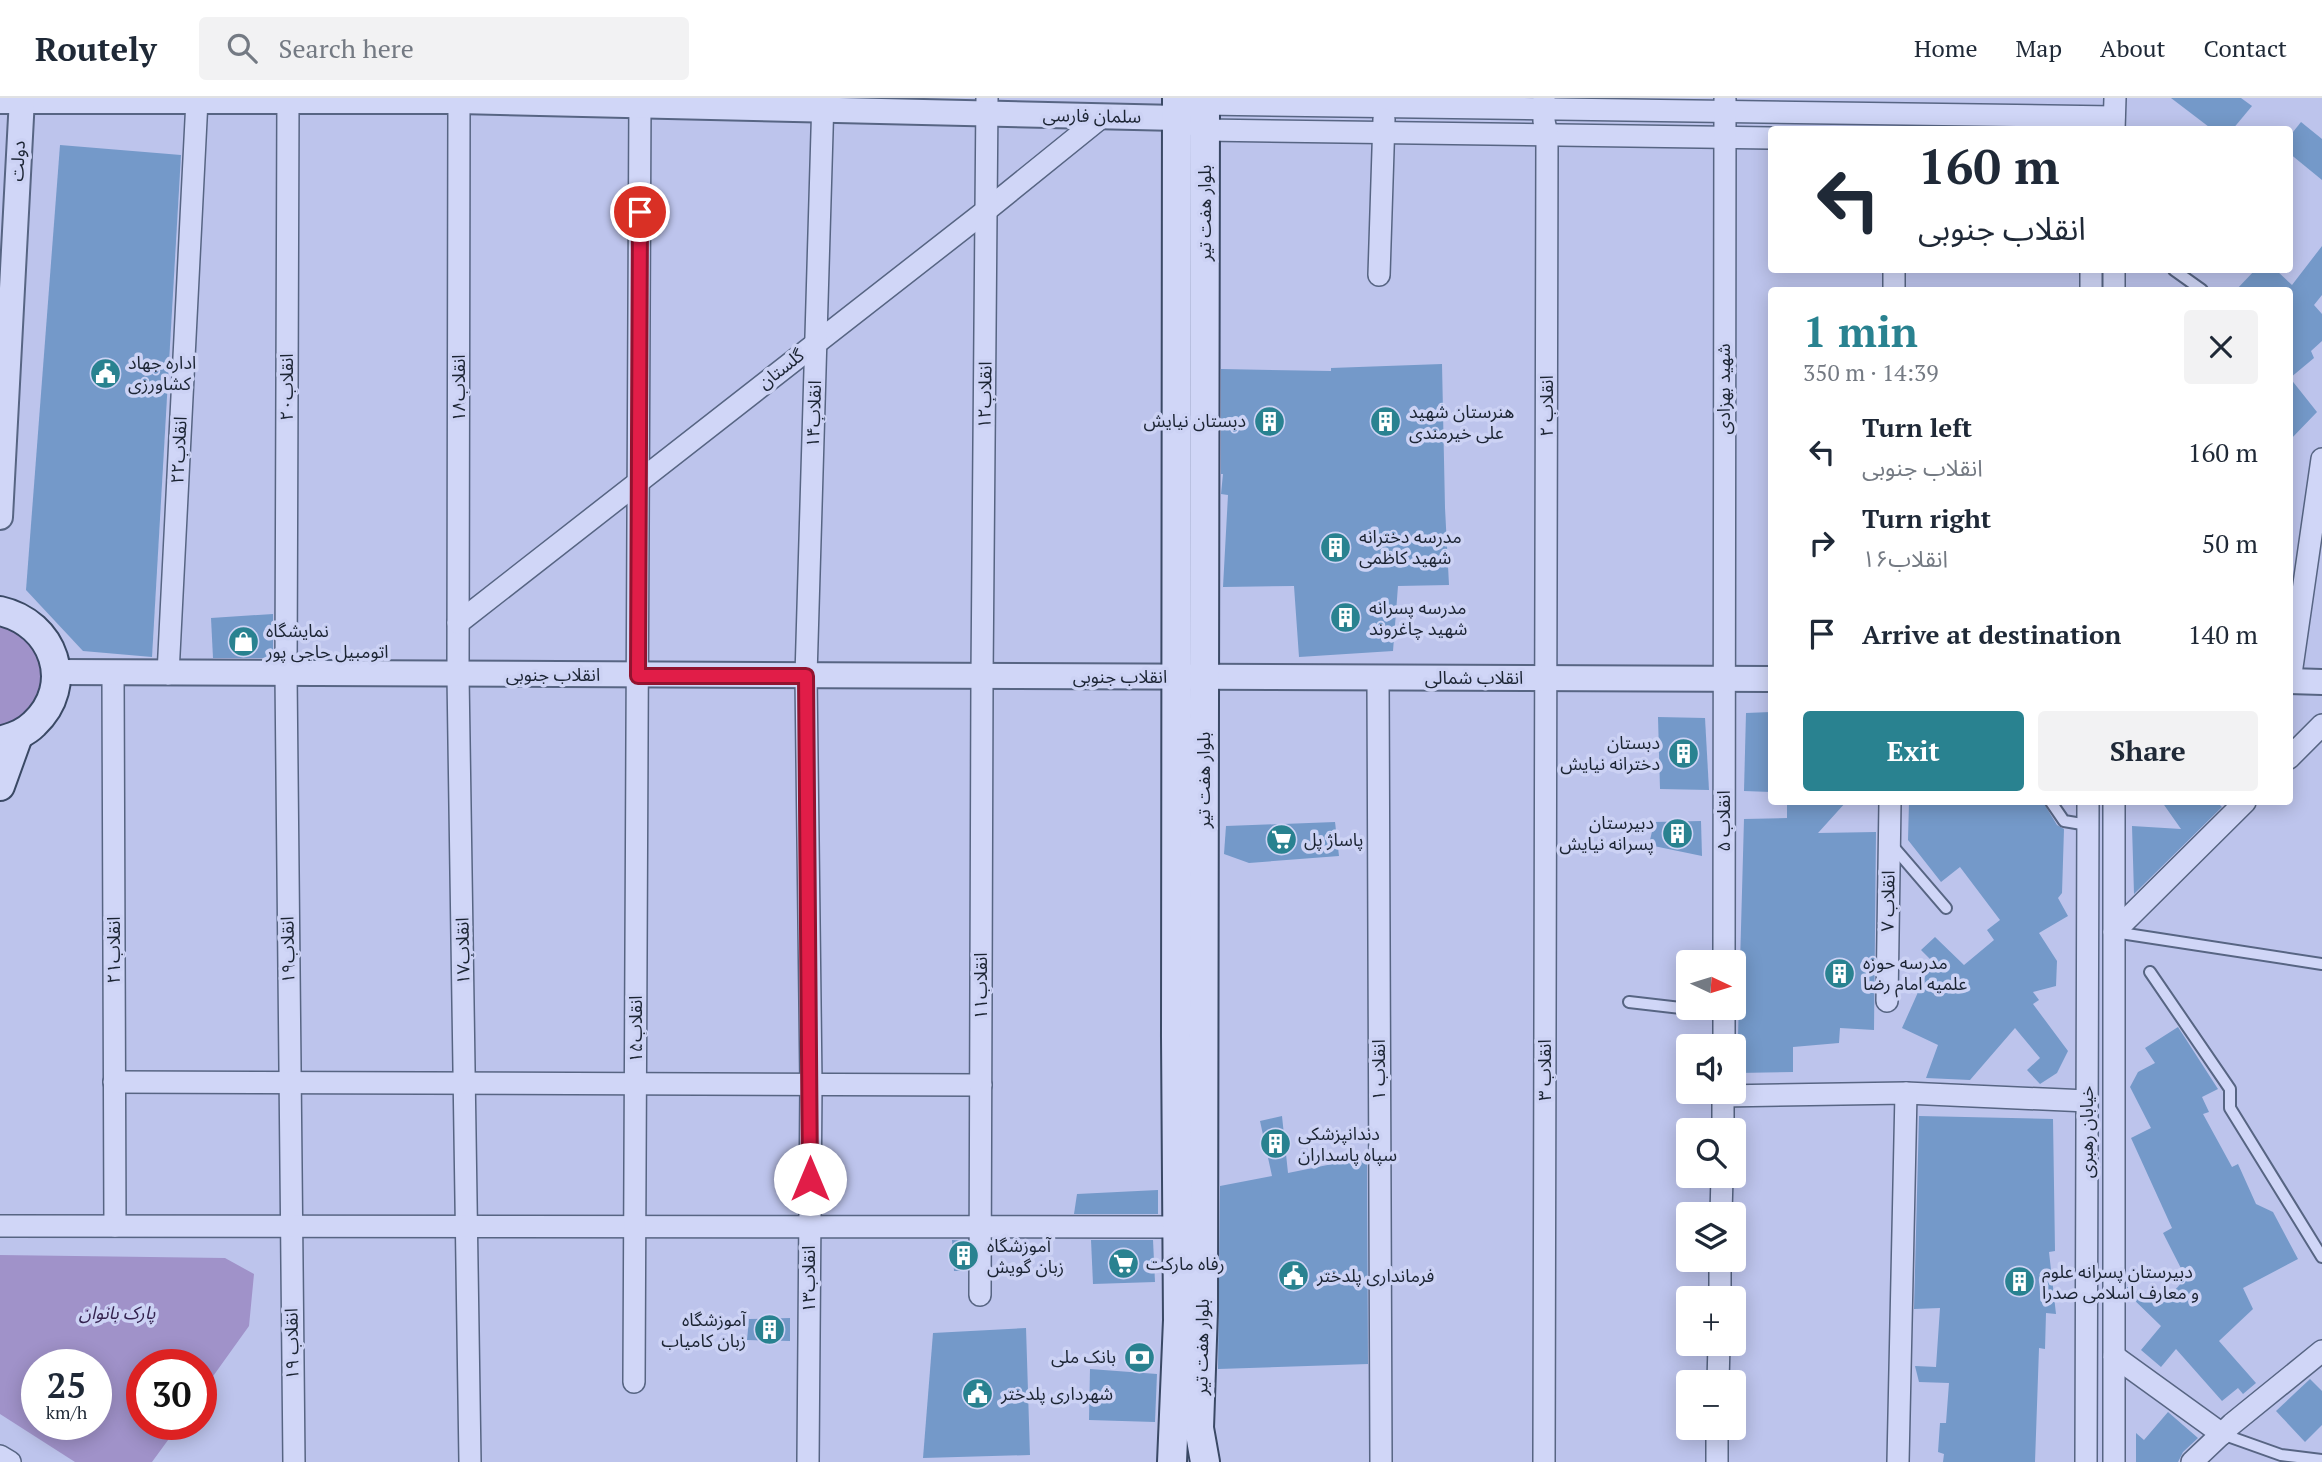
<!DOCTYPE html>
<meta charset="utf-8">
<style>
:root{--surface:#fff;--page:#f2f2f3;--text:#1f2937;--muted:#747a83;--line:#e0e1e3;--accent:#298290}
body{margin:0;font-family:"PT Serif","Noto Sans Arabic",serif;background:var(--page);color:var(--text);height:100vh;display:flex;flex-direction:column;font-size:26px;white-space:nowrap}
*{box-sizing:border-box;margin:0}
p{font-size:23px;color:var(--muted)}
.icon{flex:none;width:38px;height:38px;fill:none;stroke:currentColor;stroke-width:2;stroke-linecap:round;stroke-linejoin:round}
.map{position:relative;flex:1;overflow:hidden}
.sheet{position:absolute;left:1768px;top:189px;width:525px;height:518px;display:flex;flex-direction:column;background:var(--surface);border-radius:7px;box-shadow:0 4px 18px #0003}
.sheet>*{flex:none}
.top-card{position:absolute;left:1768px;top:28px;width:525px;height:147px;border-radius:7px;box-shadow:0 4px 18px #0003;background:#fff;color:var(--text);overflow:hidden}
.needle{width:46px;rotate:94deg}
.buttons{position:absolute;left:1676px;top:852px;display:grid;gap:14px}
.buttons a{display:grid;place-items:center;width:70px;height:70px;border-radius:7px;background:var(--surface);box-shadow:0 4px 18px #0003;font-size:35px}
.speed{position:absolute;left:21px;top:1251px;display:flex;gap:14px;font-size:35px;font-weight:700;text-align:center}
.speed>*{display:grid;place-content:center;width:91px;height:91px;border-radius:50%;background:var(--surface);box-shadow:0 4px 18px #0003;line-height:1}
.speed small{font-size:18px;font-weight:400}
.speed .limit{border:10px solid #d22;background:#fff;color:#111}
.pin{position:absolute;display:grid;place-items:center;width:60px;height:60px;color:#fff;margin:-30px;border:4px solid #fff;border-radius:50%;box-shadow:0 2px 7px #0007}
.me{position:absolute;width:77px;margin:-38px;rotate:0deg;stroke-linejoin:round;filter:drop-shadow(0 0 5px #0008)}
.turn{display:flex;align-items:center;gap:24px;height:147px;padding:0 35px;font-size:32px}
.turn .icon{width:91px;height:91px;stroke-width:2.5}
.turn b{display:block;font-size:49px;line-height:60px}
.round{display:grid;place-items:center;flex:none;width:74px;height:74px;border-radius:7px;background:var(--page)}
.overview{display:flex;align-items:center;justify-content:space-between;height:119px;padding:0 35px}
h1{font-size:42px;font-weight:700;line-height:52px;color:var(--accent)}
.button{display:flex;gap:14px;margin-top:auto;padding:14px 35px}
.button a{flex:1;height:80px;border-radius:7px;background:var(--accent);color:#fff;font-size:28px;font-weight:700;line-height:80px;text-align:center}
.button a+a{background:var(--page);color:var(--text)}
ul{padding:0;list-style:none}
li{display:flex;align-items:center;gap:21px;height:91px;padding:0 35px}
li div{flex:1}
li b{display:block;font-size:26px}
li em{font-style:normal}
header{display:flex;align-items:center;gap:42px;box-sizing:border-box;height:98px;padding:0 35px;background:var(--surface);border-bottom:2px solid var(--line)}
header strong{font-size:33px}
nav{display:flex;gap:38px;margin-inline-start:auto;font-size:24px}
.search{width:490px;height:63px;background:var(--page);display:flex;align-items:center;gap:18px;box-sizing:border-box;padding:0 24px;border-radius:7px;color:var(--muted);font-size:26px}
.map>svg:first-child{display:block}
.green{fill:#a092c9;fill-rule:evenodd}
.building{fill:#7499c9}
.lines{fill:none;stroke-linecap:round;stroke-linejoin:round}
.service-casing{stroke:#576583;stroke-width:14}
.minor-casing{stroke:#576583;stroke-width:24}
.tertiary-casing{stroke:#576583;stroke-width:28}
.secondary-casing{stroke:#3a4965;stroke-width:32}
.service{stroke:#d0d6f7;stroke-width:10}
.minor{stroke:#d0d6f7;stroke-width:21}
.tertiary{stroke:#d0d6f7;stroke-width:24}
.secondary{stroke:#d0d6f7;stroke-width:28}
.route-casing{stroke:#92132f;stroke-width:18}
.route{stroke:#e11d48;stroke-width:12}
.labels{text-anchor:middle;stroke-width:7;stroke-linejoin:round;paint-order:stroke}
.street-label{font-size:18px;fill:#1b2433;stroke:#ccd2f4}
.poi-label{font-size:18px;fill:#1b2433;stroke:#ccd2f4;text-anchor:start}
.park-label{font-size:18px;font-style:italic;fill:#34224f;stroke:#ccd2f4}
</style>
<header>
<strong>Routely</strong>
<div class="search"><svg class="icon" aria-label="search" viewBox="0 0 24 24"><circle cx="10" cy="10" r="6"/><path d="M15 15l6 6"/></svg>Search here</div>
<nav><a>Home</a><a>Map</a><a>About</a><a>Contact</a></nav>
</header>
<div class="map">
<svg width="2322" height="1364" viewBox="0 0 2322 1364">
<rect width="100%" height="100%" fill="#bdc4ec"/>
<g class="green">
<path d="M0 522 31 538 46 572 38 609 0 634Z"/>
<path d="M0 1157 225 1160 254 1176 249 1228 201 1295V1267H142V1326L179 1327 152 1364H75L0 1316ZM37 1267H96V1326H37Z"/>
</g>
<g class="building">
<path d="M2171 0H2241L2252 8 2232 32H2213Z"/>
<path d="M2301 24 2322 41V82L2289 55V39Z"/>
<path d="M60 47 181 57 152 559 83 553 26 492Z"/>
<path d="M2322 148V197L2314 207 2322 216V243L2311 253 2314 260 2290 280 2317 314 2289 343V192H2236L2255 172H2276L2292 187Z"/>
<path d="M1442 266 1445 410 1449 487 1398 488 1393 553 1299 559 1294 488 1223 489 1228 397 1221 396 1223 376H1221V271L1331 273V270Z"/>
<path d="M273 516V560H213L211 520Z"/>
<path d="M1771 614V694L1744 693 1746 615Z"/>
<path d="M1658 619 1705 620 1709 692 1660 691Z"/>
<path d="M1787 704H1846L1818 735 1876 734 1874 932 1840 930 1839 945 1793 949V974L1737 975 1744 721 1787 720Z"/>
<path d="M1909 704H2043L2057 727 2064 731 2062 795 2058 800 2068 818 2039 835 2057 863 2056 888 2033 894 2039 902 2033 906 2068 953 2057 975 2040 986 2027 972 2040 960 2015 930 1970 982 1926 980 1938 947 1902 930 1932 863 1921 852 1935 839 1964 867 1994 842 1987 832 2000 822 1960 769 1941 784 1908 742Z"/>
<path d="M2162 704H2217L2222 709 2134 796 2132 728 2181 731Z"/>
<path d="M1701 723 1702 758 1649 747 1654 724Z"/>
<path d="M1335 724 1339 758 1249 765 1224 756 1226 728Z"/>
<path d="M2178 929 2218 991 2202 999 2209 1014 2203 1016 2232 1069 2238 1066 2256 1106 2273 1114 2298 1161 2243 1190 2253 1211 2219 1243 2256 1285 2243 1296 2238 1290 2222 1303 2176 1251 2161 1269 2141 1252 2161 1228 2127 1195V1189L2162 1206 2186 1180 2163 1135 2172 1130 2131 1040 2151 1030 2130 989 2138 974 2155 965 2145 950Z"/>
<path d="M1282 1018 1288 1075 1367 1059 1368 1266 1218 1271 1220 1088 1272 1078 1260 1023Z"/>
<path d="M1919 1018 2053 1021 2055 1153 2049 1154 2056 1216 2046 1215 2045 1251 2039 1250 2035 1364H1943L1944 1356 1938 1354 1940 1325H1946L1949 1285 1919 1284 1915 1268 1936 1269 1940 1210 1914 1211Z"/>
<path d="M1158 1092V1116H1074L1077 1096Z"/>
<path d="M952 1142 967 1143V1173H954Z"/>
<path d="M1091 1142H1153L1155 1184 1093 1186Z"/>
<path d="M790 1220V1243L747 1242 749 1221Z"/>
<path d="M1026 1230 1030 1357 923 1360 933 1235Z"/>
<path d="M1090 1271 1157 1276 1155 1324 1089 1322Z"/>
<path d="M2310 1281 2322 1293V1327L2305 1344 2276 1313Z"/>
<path d="M2168 1314 2198 1340 2183 1354 2178 1364H2136V1335L2144 1342Z"/>
</g>
<g class="lines">
<defs>
<g id="service">
<path d="M2174 172 2202 192"/>
<path d="M2051 704 2064 723 2088 727"/>
<path d="M1891 746 1946 810"/>
<path d="M2114 834 2322 866"/>
<path d="M2150 874 2230 991V1010L2322 1159"/>
<path d="M1629 904 1724 915"/>
<path d="M2222 1336 2281 1357 2322 1362"/>
</g>
<g id="minor">
<path d="M288 0 286 576 294 1364"/>
<path d="M459 0 458 577 470 1364"/>
<path d="M1191 13 1205 6 2114 19"/>
<path d="M1192 26 1205 32 1771 40"/>
<path d="M2114 32 2115 0"/>
<path d="M2114 172V192"/>
<path d="M1379 177 1384 21"/>
<path d="M1894 192V172"/>
<path d="M2091 192V172"/>
<path d="M458 525 988 111 1103 18"/>
<path d="M113 576 115 1128"/>
<path d="M168 576 197 2"/>
<path d="M1378 580 1381 1364"/>
<path d="M2290 583 2322 361"/>
<path d="M2289 660 2322 627"/>
<path d="M2114 834 2245 704"/>
<path d="M1724 864 1725 2"/>
<path d="M1887 903 1890 704"/>
<path d="M1724 948V910"/>
<path d="M114 984 981 987"/>
<path d="M1723 998 1906 995 2087 1003"/>
<path d="M1723 1032V994"/>
<path d="M1721 1116 1722 1078"/>
<path d="M0 1128 1178 1129"/>
<path d="M980 1197 982 579 987 0"/>
<path d="M1720 1200V1162"/>
<path d="M2114 1258 2222 1336"/>
<path d="M634 1284 640 0"/>
<path d="M1718 1284 1719 1246"/>
<path d="M0 1358 10 1364"/>
<path d="M808 1364 811 986 806 578 823 0"/>
<path d="M1544 1364 1547 36 1544 23V0"/>
<path d="M1717 1364V1330"/>
<path d="M1898 1364 1906 995"/>
<path d="M2086 1364 2088 704"/>
<path d="M2114 1364V704"/>
<path d="M2192 1364 2232 1326 2322 1253"/>
</g>
<g id="tertiary">
<path d="M0 3H459L1177 20"/>
<path d="M0 419 22 0"/>
<path d="M56 574 1771 581"/>
<path d="M2289 583 2322 584"/>
</g>
<g id="secondary">
<path d="M1205 0 1203 1212 1199 1330 1205 1364"/>
<path d="M0 513C54 525 76 587 34 626 24 636 12 639 0 643"/>
<path d="M0 688 18 638"/>
<path d="M1172 1364 1178 1222 1176 939 1177 0"/>
</g>
</defs>
<use href="#service" class="service-casing"/>
<use href="#minor" class="minor-casing"/>
<use href="#tertiary" class="tertiary-casing"/>
<use href="#secondary" class="secondary-casing"/>
<use href="#service" class="service"/>
<use href="#minor" class="minor"/>
<use href="#tertiary" class="tertiary"/>
<use href="#secondary" class="secondary"/>
</g>
<g class="lines">
<defs>
<path id="route" d="M640 114 638 578H806L810 1081"/>
</defs>
<use href="#route" class="route-casing"/>
<use href="#route" class="route"/>
</g>
<defs>
<symbol id="civic-disc" viewBox="-11 -11 22 22"><circle r="9.5" fill="#298290" stroke="#ccd2f4"/><path d="M-.6-6.5H3V-4.5H.6V-3L4-1V1h2V6H-6V1h2V-1L-.6-3ZM-1.2 2.5V6h2.4V2.5Z" fill="#fff"/></symbol>
<symbol id="building-disc" viewBox="-11 -11 22 22"><circle r="9.5" fill="#298290" stroke="#ccd2f4"/><path d="M-4-6H4V6H1V3H-1V6H-4ZM-2.5-4.3h1.7v1.8h-1.7ZM.8-4.3h1.7v1.8H.8ZM-2.5-1h1.7V.8h-1.7ZM.8-1h1.7V.8H.8Z" fill="#fff"/></symbol>
<symbol id="shop-disc" viewBox="-11 -11 22 22"><circle r="9.5" fill="#298290" stroke="#ccd2f4"/><path d="M-5-2.5h2.3a2.7 3.5 0 0 1 5.4 0H5L5.5 6h-11ZM-1.5-2.5h3a1.5 2.3 0 0 0-3 0Z" fill="#fff"/></symbol>
<symbol id="supermarket-disc" viewBox="-11 -11 22 22"><circle r="9.5" fill="#298290" stroke="#ccd2f4"/><path d="M-6-5.5h2.5l.6 2H6L4.5 2H-2.5L-4.4-4H-6ZM-1.5 3.2a1.3 1.3 0 1 0 .1 0ZM3 3.2a1.3 1.3 0 1 0 .1 0Z" fill="#fff"/></symbol>
<symbol id="bank-disc" viewBox="-11 -11 22 22"><circle r="9.5" fill="#298290" stroke="#ccd2f4"/><path d="M-6-4H6V4H-6ZM0-2.3a2.3 2.3 0 1 0 0 4.6a2.3 2.3 0 1 0 0-4.6Z" fill="#fff"/></symbol>
</defs>
<g fill-rule="evenodd">
<use href="#civic-disc" x="88" y="258" width="35" height="35"/>
<use href="#building-disc" x="1252" y="306" width="35" height="35"/>
<use href="#building-disc" x="1368" y="306" width="35" height="35"/>
<use href="#building-disc" x="1318" y="432" width="35" height="35"/>
<use href="#building-disc" x="1328" y="502" width="35" height="35"/>
<use href="#shop-disc" x="226" y="526" width="35" height="35"/>
<use href="#building-disc" x="1666" y="638" width="35" height="35"/>
<use href="#building-disc" x="1660" y="718" width="35" height="35"/>
<use href="#supermarket-disc" x="1264" y="724" width="35" height="35"/>
<use href="#building-disc" x="1822" y="858" width="35" height="35"/>
<use href="#building-disc" x="1258" y="1028" width="35" height="35"/>
<use href="#building-disc" x="946" y="1140" width="35" height="35"/>
<use href="#supermarket-disc" x="1106" y="1148" width="35" height="35"/>
<use href="#civic-disc" x="1276" y="1160" width="35" height="35"/>
<use href="#building-disc" x="2002" y="1166" width="35" height="35"/>
<use href="#building-disc" x="752" y="1214" width="35" height="35"/>
<use href="#bank-disc" x="1122" y="1242" width="35" height="35"/>
<use href="#civic-disc" x="960" y="1278" width="35" height="35"/>
</g>
<g class="labels">
<g class="street-label">
<text transform="translate(1092 18) rotate(1)" y="6">سلمان فارسی</text>
<text transform="translate(18 63) rotate(-87)" y="6">دولت</text>
<text transform="translate(1205 115) rotate(-90)" y="6">بلوار هفت تیر</text>
<text transform="translate(781 271) rotate(-38)" y="6">گلستان</text>
<text transform="translate(287 289) rotate(-90)" y="6">انقلاب۲۰</text>
<text transform="translate(459 290) rotate(-90)" y="6">انقلاب۱۸</text>
<text transform="translate(1724 291) rotate(-90)" y="6">شهید بهزادی</text>
<text transform="translate(985 297) rotate(-89)" y="6">انقلاب۱۲</text>
<text transform="translate(1547 308) rotate(-90)" y="6">انقلاب ۲</text>
<text transform="translate(814 316) rotate(-88)" y="6">انقلاب۱۴</text>
<text transform="translate(179 352) rotate(-87)" y="6">انقلاب۲۲</text>
<text x="553" y="583">انقلاب جنوبی</text>
<text x="1120" y="585">انقلاب جنوبی</text>
<text x="1474" y="586">انقلاب شمالی</text>
<text transform="translate(1204 682) rotate(-90)" y="6">بلوار هفت تیر</text>
<text transform="translate(1724 723) rotate(-90)" y="6">انقلاب ۵</text>
<text transform="translate(1888 803) rotate(-89)" y="6">انقلاب ۷</text>
<text transform="translate(114 852) rotate(-90)" y="6">انقلاب۲۱</text>
<text transform="translate(288 852) rotate(-91)" y="6">انقلاب۱۹</text>
<text transform="translate(463 853) rotate(-91)" y="6">انقلاب۱۷</text>
<text transform="translate(981 888) rotate(-90)" y="6">انقلاب۱۱</text>
<text transform="translate(636 931) rotate(-90)" y="6">انقلاب۱۵</text>
<text transform="translate(1379 972) rotate(-90)" y="6">انقلاب ۱</text>
<text transform="translate(1545 972) rotate(-90)" y="6">انقلاب ۳</text>
<text transform="translate(2087 1034) rotate(-90)" y="6">خیابان رهبری</text>
<text transform="translate(809 1181) rotate(-90)" y="6">انقلاب۱۳</text>
<text transform="translate(292 1246) rotate(-91)" y="6">انقلاب ۱۹</text>
<text transform="translate(1202 1249) rotate(-89)" y="6">بلوار هفت تیر</text>
</g>
<g class="poi-label">
<text x="128" y="271">اداره جهاد<tspan x="128" dy="21">کشاورزی</tspan></text>
<text x="1409" y="320">هنرستان شهید<tspan x="1409" dy="21">علی خیرمندی</tspan></text>
<text x="1246" y="329" text-anchor="end">دبستان نیایش</text>
<text x="1359" y="445">مدرسه دخترانه<tspan x="1359" dy="21">شهید کاظمی</tspan></text>
<text x="1369" y="516">مدرسه پسرانه<tspan x="1369" dy="21">شهید چاغروند</tspan></text>
<text x="266" y="539">نمایشگاه<tspan x="266" dy="21">اتومبیل حاجی پور</tspan></text>
<text x="1660" y="651" text-anchor="end">دبستان<tspan x="1660" dy="21">دخترانه نیایش</tspan></text>
<text x="1654" y="731" text-anchor="end">دبیرستان<tspan x="1654" dy="21">پسرانه نیایش</tspan></text>
<text x="1304" y="748">پاساژ پل</text>
<text x="1863" y="871">مدرسه حوزه<tspan x="1863" dy="21">علمیه امام رضا</tspan></text>
<text x="1298" y="1042">دندانپزشکی<tspan x="1298" dy="21">سپاه پاسداران</tspan></text>
<text x="987" y="1154">آموزشگاه<tspan x="987" dy="21">زبان گویش</tspan></text>
<text x="1146" y="1172">رفاه مارکت</text>
<text x="2042" y="1180">دبیرستان پسرانه علوم<tspan x="2042" dy="21">و معارف اسلامی صدرا</tspan></text>
<text x="1317" y="1184">فرمانداری پلدختر</text>
<text x="746" y="1228" text-anchor="end">آموزشگاه<tspan x="746" dy="21">زبان کامیاب</tspan></text>
<text x="1116" y="1265" text-anchor="end">بانک ملی</text>
<text x="1001" y="1302">شهرداری پلدختر</text>
</g>
<g class="park-label">
<text x="117" y="1221">پارک بانوان</text>
</g>
</g>
</svg>
<div class="buttons">
<a><svg class="needle" viewBox="-14 -14 28 28"><path d="M0-13l5 13h-10z" fill="#e53935"/><path d="M0 13l5-13h-10z" fill="#747a83"/></svg></a>
<a><svg class="icon" aria-label="sound" viewBox="0 0 24 24"><path d="M4 9h4l5-4v14l-5-4H4zM17 9q2 3 0 6"/></svg></a>
<a><svg class="icon" aria-label="search" viewBox="0 0 24 24"><circle cx="10" cy="10" r="6"/><path d="M15 15l6 6"/></svg></a>
<a><svg class="icon" aria-label="layers" viewBox="0 0 24 24"><path d="M12 4l9 5-9 5-9-5zM3 14l9 5 9-5"/></svg></a>
<a>+</a>
<a>−</a>
</div>
<div class="speed"><div>25<small>km/h</small></div><div class="limit">30</div></div>
<div class="pin" style="left:640px;top:114px;background:#d93025"><svg class="icon" aria-label="arrive" viewBox="0 0 24 24"><path d="M6 21V4h12l-3 4 3 4H6"/></svg></div>
<svg class="me" style="left:810px;top:1081px" viewBox="-20 -20 40 40"><circle r="19" fill="#fff"/><path d="M0-13L10 11 0 6-10 11z" fill="#e11d48"/></svg>
<div class="top-card">
<div class="turn"><svg class="icon" aria-label="left" viewBox="0 0 24 24"><path d="M17 20v-9H6M10 6l-5 5 5 5"/></svg><div><b>160 m</b>انقلاب جنوبی</div></div>
</div>
<section class="sheet">
<div class="overview"><div><h1>1 min</h1><p>350 m · 14:39</p></div><a class="round"><svg class="icon" aria-label="close" viewBox="0 0 24 24"><path d="M6 6l12 12M18 6L6 18"/></svg></a></div>
<ul>
<li><svg class="icon" aria-label="left" viewBox="0 0 24 24"><path d="M17 20v-9H6M10 6l-5 5 5 5"/></svg><div><b>Turn left</b><p>انقلاب جنوبی</p></div><em>160 m</em></li>
<li><svg class="icon" aria-label="right" viewBox="0 0 24 24"><path d="M7 20v-9h11M14 6l5 5-5 5"/></svg><div><b>Turn right</b><p>انقلاب۱۶</p></div><em>50 m</em></li>
<li><svg class="icon" aria-label="arrive" viewBox="0 0 24 24"><path d="M6 21V4h12l-3 4 3 4H6"/></svg><div><b>Arrive at destination</b></div><em>140 m</em></li>
</ul>
<div class="button"><a>Exit</a><a>Share</a></div>
</section>
</div>
